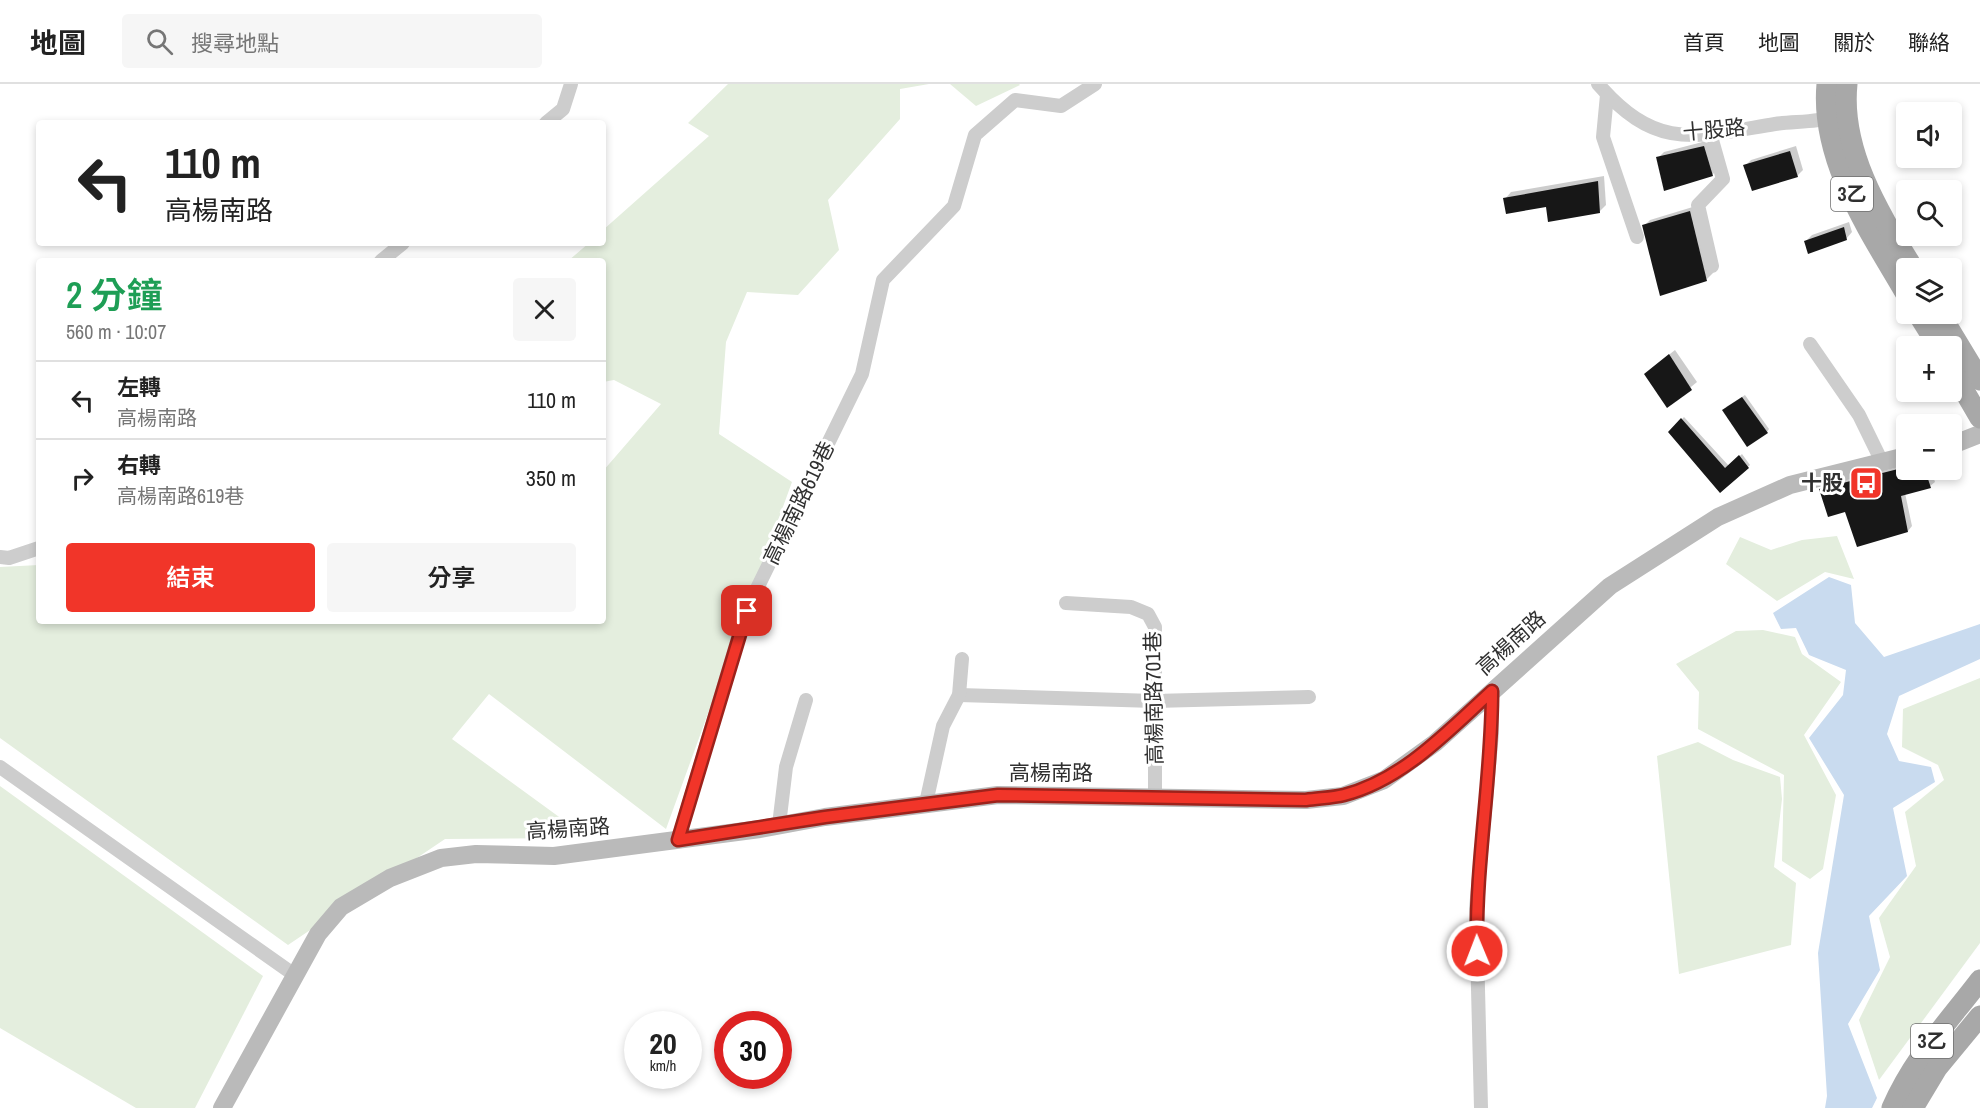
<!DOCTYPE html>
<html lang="zh-TW">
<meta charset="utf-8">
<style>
:root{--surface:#fff;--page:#f6f6f6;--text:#222;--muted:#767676;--line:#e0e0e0;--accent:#f13529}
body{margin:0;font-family:"Archivo Narrow","Noto Sans TC",sans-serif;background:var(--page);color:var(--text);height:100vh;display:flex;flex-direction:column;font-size:22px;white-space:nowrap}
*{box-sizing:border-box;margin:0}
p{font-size:20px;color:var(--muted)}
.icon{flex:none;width:33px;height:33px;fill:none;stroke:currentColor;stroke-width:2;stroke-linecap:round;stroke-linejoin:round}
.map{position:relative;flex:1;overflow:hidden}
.panel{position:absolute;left:36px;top:174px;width:570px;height:366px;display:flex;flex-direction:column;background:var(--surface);border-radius:6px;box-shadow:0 3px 9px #0003}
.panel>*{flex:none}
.hud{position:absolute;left:36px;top:36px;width:570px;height:126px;border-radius:6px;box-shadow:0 3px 9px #0003;background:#fff;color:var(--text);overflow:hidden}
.fabs{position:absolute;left:1896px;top:18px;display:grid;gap:12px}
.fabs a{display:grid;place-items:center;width:66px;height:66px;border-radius:6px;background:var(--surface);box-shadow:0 3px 9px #0003;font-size:30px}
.speed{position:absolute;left:624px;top:927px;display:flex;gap:12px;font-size:30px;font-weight:700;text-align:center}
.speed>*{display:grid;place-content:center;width:78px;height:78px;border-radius:50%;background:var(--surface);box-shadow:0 3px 9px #0003;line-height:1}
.speed small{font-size:15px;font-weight:400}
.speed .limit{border:9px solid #d22;background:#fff;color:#111}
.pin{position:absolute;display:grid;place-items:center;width:51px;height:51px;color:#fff;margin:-26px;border-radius:12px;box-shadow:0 3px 9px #0006}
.me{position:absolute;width:66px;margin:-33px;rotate:359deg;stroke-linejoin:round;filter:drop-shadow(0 0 4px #0008)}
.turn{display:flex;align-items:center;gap:21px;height:126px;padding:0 30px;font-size:27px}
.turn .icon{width:78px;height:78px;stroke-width:2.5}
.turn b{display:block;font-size:42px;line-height:51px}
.round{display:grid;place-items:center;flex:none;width:63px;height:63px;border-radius:6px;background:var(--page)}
.headline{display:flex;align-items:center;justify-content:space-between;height:102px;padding:0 30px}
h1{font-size:36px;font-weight:600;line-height:45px;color:#1e9e55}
.action{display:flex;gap:12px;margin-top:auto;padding:12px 30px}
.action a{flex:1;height:69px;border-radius:6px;background:var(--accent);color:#fff;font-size:24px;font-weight:600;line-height:69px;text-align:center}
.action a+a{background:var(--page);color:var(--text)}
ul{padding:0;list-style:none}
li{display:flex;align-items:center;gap:18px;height:78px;padding:0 30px;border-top:2px solid var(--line)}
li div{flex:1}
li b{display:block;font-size:22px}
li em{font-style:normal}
header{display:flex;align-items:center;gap:36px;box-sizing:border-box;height:84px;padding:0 30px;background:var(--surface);border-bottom:2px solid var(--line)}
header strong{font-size:28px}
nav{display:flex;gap:33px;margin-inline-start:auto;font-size:21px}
.search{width:420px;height:54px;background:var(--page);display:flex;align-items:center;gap:15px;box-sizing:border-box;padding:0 21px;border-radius:6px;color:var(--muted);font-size:22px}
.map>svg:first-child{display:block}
.green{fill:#e4eede}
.water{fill:#c9dbef}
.shadow{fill:#0003}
.building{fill:#171717}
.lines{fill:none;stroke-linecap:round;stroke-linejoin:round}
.street{stroke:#cdcdcd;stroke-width:14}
.secondary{stroke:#bababa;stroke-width:18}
.primary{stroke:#a8a8a8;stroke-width:21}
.route-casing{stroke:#9d221b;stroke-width:15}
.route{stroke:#f13529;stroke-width:10}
.labels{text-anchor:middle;stroke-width:6;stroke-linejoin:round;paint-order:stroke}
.shield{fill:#fff;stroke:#6e6e6e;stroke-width:1.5}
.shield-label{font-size:20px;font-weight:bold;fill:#303030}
.street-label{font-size:21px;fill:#303030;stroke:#fff}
.poi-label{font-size:21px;font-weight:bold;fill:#303030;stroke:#fff;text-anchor:end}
</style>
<header>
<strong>地圖</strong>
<div class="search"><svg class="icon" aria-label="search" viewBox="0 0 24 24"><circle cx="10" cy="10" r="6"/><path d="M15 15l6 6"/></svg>搜尋地點</div>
<nav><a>首頁</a><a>地圖</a><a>關於</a><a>聯絡</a></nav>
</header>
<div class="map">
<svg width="1980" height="1024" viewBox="0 0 1980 1024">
<rect width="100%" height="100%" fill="#fff"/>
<g class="green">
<path d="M728 0H929L900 5V35L828 116 839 166 798 211 747 208 726 258 719 350 792 398 666 745 489 610 452 655 588 754 445 755 288 861 0 654V483L39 481V537H603V387L661 320 614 296 603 298V177H568L589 159H603V146L709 52 688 39Z"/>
<path d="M950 0H1019L1020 1 976 22Z"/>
<path d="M1837 452 1854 495 1825 488 1777 517 1726 480 1740 453 1771 466 1802 456Z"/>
<path d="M1763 546 1795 553 1802 570 1841 598 1804 651 1836 711 1823 785 1810 795 1782 777 1784 691 1698 645 1699 608 1676 580 1736 547Z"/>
<path d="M1980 594V859L1879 996 1859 936 1890 873 1879 834 1916 782 1905 728 1944 696 1938 681 1902 663 1903 625Z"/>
<path d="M1698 658 1733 676 1780 693 1782 715 1774 783 1796 799 1791 861 1679 890 1657 672Z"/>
<path d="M0 702 263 892 195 1024H136L0 944Z"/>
</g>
<path class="water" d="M1829 493 1851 501 1855 539 1884 573 1980 540V575L1899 612 1887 650 1899 677 1931 683 1935 698 1893 724 1907 792 1869 832 1880 886 1848 940 1877 1014 1872 1024H1825L1827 1012 1818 869 1844 711 1809 654 1843 611 1846 586 1809 571 1796 544 1781 545 1773 529Z"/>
<g class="shadow">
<path d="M1710 56 1718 85 1712 91 1658 74 1664 68Z"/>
<path d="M1796 62 1803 86 1797 92 1745 82 1751 76Z"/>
<path d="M1604 92 1606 121 1600 127 1505 115 1511 108Z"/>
<path d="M1696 122 1713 189 1707 195 1644 142 1650 136Z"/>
<path d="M1849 138 1852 148 1846 155 1806 157 1812 151Z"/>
<path d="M1675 266 1697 298 1668 322 1652 284Z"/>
<path d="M1745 311 1769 345 1767 348 1726 323Z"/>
<path d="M1684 333 1729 382 1742 370 1750 381 1720 407 1670 348Z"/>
<path d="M1906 381V386H1931L1935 398 1930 402 1905 409 1912 442 1908 447 1846 426 1821 406 1826 401Z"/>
</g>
<g class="building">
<path d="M1704 62 1713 92 1664 107 1656 73Z"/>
<path d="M1790 67 1798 93 1752 107 1743 81Z"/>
<path d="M1598 97 1600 129 1548 138 1546 123 1506 130 1503 114Z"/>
<path d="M1690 127 1707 197 1660 212 1642 141Z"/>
<path d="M1844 143 1847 156 1808 170 1804 157Z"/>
<path d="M1669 270 1692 306 1667 324 1644 290Z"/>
<path d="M1742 313 1768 349 1747 363 1722 326Z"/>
<path d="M1681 334 1725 384 1739 371 1749 384 1720 409 1668 348Z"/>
<path d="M1906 383 1925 386 1931 404 1901 412 1908 448 1857 463 1845 428 1828 433 1819 405Z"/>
</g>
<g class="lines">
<g class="street">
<path d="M1598 0C1657 68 1696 53 1775 40 1795 37 1817 39 1835 32"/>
<path d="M1607 11 1603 53 1637 153"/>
<path d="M546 39 563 25 571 0"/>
<path d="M1710 49 1723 95 1698 121 1712 182"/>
<path d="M381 177 403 159"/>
<path d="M1810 260 1859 331 1882 378"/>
<path d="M0 473 9 474 39 464"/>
<path d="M1066 519 1131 523 1148 530 1155 543V712"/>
<path d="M959 611 1154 617 1309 613"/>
<path d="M0 683 296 892"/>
<path d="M926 719 943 642 959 611 962 575"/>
<path d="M779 741 786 683 806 616"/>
<path d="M678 756 746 527 862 290 883 196 954 122 975 51 1015 16 1061 22 1095 0"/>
<path d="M1481 1024 1476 825 1492 649V607"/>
</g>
<g class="secondary">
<path d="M1952 361 1980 350"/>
<path d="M222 1024 318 850 341 823 390 794 441 774 476 770 554 772 760 745 825 733 998 711 1306 716 1343 712 1384 696 1435 659 1610 502 1718 433 1790 401 1906 372"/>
</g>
<g class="primary">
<path d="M1827 0C1820 76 1870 148 1906 210"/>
<path d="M1847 0C1840 67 1880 130 1913 184"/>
<path d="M1918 230 1938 262"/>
<path d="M1940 230 1980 296"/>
<path d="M1952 286 1980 334"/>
<path d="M1892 1024C1913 975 1948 938 1980 896"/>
<path d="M1913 1024 1937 984 1980 932"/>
</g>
</g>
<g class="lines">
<defs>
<path id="route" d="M747 527 678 756 825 733 998 711 1306 716C1319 714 1332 714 1344 711 1403 696 1448 647 1492 607 1492 694 1475 780 1477 867"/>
</defs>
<use href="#route" class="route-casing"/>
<use href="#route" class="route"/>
</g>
<defs>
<symbol id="bus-square" viewBox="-11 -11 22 22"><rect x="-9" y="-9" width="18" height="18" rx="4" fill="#f13529" stroke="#fff"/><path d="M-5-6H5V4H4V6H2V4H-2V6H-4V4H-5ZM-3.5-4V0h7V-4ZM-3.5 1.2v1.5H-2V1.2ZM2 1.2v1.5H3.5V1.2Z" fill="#fff"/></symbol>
</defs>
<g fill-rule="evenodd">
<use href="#bus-square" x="1847" y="380" width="38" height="38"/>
</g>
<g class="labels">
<g class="shield">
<rect x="1831" y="93" width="42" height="34" rx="4.5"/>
<rect x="1911" y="940" width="42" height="34" rx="4.5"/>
</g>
<g class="shield-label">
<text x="1852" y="117">3乙</text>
<text x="1932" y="964">3乙</text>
</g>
<g class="street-label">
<text transform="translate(1714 46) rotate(-5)" y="7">十股路</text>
<text transform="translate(799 419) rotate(-64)" y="7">高楊南路619巷</text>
<text transform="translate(1511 559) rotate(-42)" y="7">高楊南路</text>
<text transform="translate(1154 614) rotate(-91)" y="7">高楊南路701巷</text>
<text x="1051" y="696">高楊南路</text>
<text transform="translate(568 745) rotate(-4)" y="7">高楊南路</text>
</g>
<g class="poi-label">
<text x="1843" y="406">十股</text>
</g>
</g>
</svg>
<div class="fabs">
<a><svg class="icon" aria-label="sound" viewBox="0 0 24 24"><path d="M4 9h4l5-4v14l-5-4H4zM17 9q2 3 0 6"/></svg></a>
<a><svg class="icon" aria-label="search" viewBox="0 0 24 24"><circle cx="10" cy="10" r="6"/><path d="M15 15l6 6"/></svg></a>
<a><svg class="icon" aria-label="layers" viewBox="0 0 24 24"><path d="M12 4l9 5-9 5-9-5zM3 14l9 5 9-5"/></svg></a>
<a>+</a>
<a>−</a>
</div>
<div class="speed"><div>20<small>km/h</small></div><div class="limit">30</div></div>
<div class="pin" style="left:747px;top:527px;background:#d93025"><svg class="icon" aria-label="arrive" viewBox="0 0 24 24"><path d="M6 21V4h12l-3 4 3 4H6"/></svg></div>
<svg class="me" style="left:1477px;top:867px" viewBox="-20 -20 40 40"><circle r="17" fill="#f13529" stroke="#fff" stroke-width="3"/><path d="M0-11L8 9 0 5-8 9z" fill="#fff"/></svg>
<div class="hud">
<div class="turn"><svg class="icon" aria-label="left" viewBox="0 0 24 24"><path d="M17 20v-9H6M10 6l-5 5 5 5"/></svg><div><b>110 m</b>高楊南路</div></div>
</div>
<section class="panel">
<div class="headline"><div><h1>2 分鐘</h1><p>560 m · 10:07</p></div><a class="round"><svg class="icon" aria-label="close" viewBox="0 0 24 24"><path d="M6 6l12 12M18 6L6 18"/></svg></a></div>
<ul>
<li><svg class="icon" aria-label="left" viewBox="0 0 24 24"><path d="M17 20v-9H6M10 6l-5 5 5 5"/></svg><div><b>左轉</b><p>高楊南路</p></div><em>110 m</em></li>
<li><svg class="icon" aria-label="right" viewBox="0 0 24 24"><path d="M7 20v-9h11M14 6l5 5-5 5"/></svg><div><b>右轉</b><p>高楊南路619巷</p></div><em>350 m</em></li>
</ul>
<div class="action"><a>結束</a><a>分享</a></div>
</section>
</div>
